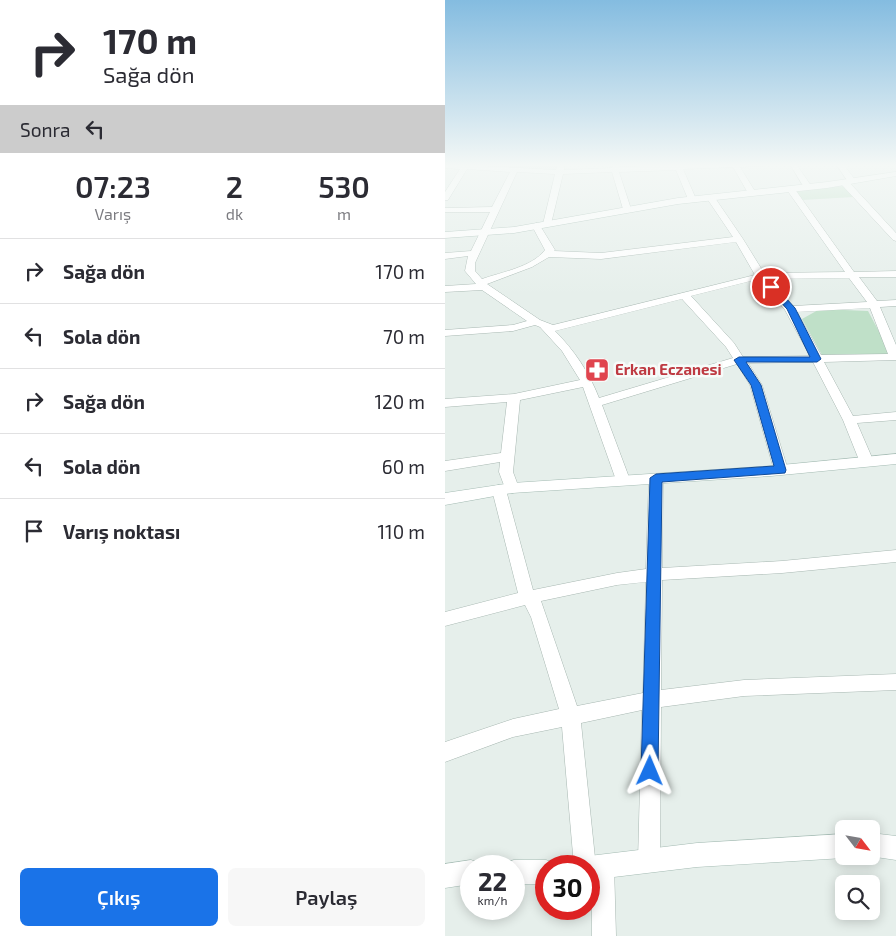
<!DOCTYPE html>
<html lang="tr">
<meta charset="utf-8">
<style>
:root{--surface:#fff;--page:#f7f7f7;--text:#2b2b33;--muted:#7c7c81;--line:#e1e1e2;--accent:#1a73e8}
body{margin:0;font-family:"Exo 2",sans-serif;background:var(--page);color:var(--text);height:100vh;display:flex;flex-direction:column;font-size:19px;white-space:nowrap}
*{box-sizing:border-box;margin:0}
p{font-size:16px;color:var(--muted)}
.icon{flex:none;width:28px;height:28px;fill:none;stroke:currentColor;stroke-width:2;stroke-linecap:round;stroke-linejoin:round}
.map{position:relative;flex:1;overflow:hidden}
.details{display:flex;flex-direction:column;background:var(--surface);width:445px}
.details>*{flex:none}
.guide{background:#fff;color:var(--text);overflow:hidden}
.needle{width:32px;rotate:121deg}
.buttons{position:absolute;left:390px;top:820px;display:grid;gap:10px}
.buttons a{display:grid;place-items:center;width:45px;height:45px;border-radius:8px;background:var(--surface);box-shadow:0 2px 12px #0003;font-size:25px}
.speed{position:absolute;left:15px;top:855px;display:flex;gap:10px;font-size:25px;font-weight:700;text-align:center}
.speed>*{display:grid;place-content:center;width:65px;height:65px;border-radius:50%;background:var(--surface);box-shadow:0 2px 12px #0003;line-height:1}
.speed small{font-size:12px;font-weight:400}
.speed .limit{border:8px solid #d22;background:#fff;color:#111}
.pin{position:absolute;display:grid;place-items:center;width:42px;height:42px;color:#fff;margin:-21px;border:2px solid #fff;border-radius:50%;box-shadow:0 1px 5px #0007}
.me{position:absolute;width:55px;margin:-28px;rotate:1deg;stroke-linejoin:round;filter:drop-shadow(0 0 4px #0008)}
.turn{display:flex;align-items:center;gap:18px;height:105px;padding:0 20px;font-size:22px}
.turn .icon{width:65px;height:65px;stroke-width:2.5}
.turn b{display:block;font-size:35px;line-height:42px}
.then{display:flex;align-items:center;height:48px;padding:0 20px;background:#0003;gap:10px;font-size:19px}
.eta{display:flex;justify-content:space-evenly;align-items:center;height:85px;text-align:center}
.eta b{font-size:30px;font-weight:600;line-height:35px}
.button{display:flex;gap:10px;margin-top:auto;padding:10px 20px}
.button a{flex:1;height:58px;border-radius:8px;background:var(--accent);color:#fff;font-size:20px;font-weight:600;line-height:58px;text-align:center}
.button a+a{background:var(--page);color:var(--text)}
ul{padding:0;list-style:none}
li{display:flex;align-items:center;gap:15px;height:65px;padding:0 20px;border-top:1px solid var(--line)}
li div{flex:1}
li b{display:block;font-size:19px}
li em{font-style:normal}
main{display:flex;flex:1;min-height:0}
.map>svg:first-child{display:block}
.built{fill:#d4dfda}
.green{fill:#bfe0c8}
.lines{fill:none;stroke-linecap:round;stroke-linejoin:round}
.street-casing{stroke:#a8b8b2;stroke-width:1}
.secondary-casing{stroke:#a4bbb3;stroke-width:1}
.street{fill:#fff;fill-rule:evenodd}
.secondary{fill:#fff;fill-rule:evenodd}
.route{fill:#1a73e8;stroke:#114b97}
.labels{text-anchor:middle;stroke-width:5;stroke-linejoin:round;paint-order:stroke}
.health-label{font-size:15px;font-weight:bold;fill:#be3a42;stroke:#f7fbf9;text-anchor:start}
</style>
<main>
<section class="details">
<div class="guide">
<div class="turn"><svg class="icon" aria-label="right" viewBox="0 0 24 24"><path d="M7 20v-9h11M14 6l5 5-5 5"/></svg><div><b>170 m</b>Sağa dön</div></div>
<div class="then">Sonra<svg class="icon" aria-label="left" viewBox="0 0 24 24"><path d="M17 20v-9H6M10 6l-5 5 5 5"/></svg></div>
</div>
<div class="eta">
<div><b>07:23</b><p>Varış</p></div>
<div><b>2</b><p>dk</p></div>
<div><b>530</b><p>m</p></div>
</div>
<ul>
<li><svg class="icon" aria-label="right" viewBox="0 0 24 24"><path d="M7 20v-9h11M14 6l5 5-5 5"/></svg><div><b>Sağa dön</b></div><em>170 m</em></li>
<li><svg class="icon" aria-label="left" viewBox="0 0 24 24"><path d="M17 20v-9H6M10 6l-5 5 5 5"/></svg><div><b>Sola dön</b></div><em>70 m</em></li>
<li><svg class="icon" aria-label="right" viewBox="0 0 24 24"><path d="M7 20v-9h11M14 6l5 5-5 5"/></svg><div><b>Sağa dön</b></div><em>120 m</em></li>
<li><svg class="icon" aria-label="left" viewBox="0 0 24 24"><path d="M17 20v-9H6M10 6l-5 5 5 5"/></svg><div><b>Sola dön</b></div><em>60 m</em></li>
<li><svg class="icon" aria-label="arrive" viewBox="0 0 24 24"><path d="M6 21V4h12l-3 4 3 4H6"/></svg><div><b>Varış noktası</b></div><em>110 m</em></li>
</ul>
<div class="button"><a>Çıkış</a><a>Paylaş</a></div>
</section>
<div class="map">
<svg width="451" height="936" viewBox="0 0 451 936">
<rect width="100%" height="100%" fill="#e6efeb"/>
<path class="built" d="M13 164H112L110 170Z"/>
<g class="green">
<path d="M398 186 409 197 357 200 351 191Z"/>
<path d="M375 309 423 311 446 354 377 355 357 319Z"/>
</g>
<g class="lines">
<defs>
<g id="street">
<path d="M0 164 111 170 113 164H119V170L167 168 168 164H174V167L229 165V164H321L317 166 295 167 311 193 307 195 303 193 288 167 238 169 251 199 247 201 243 199 231 170 174 172 186 209 182 211 178 209 167 172 118 174 106 224 102 227 98 224 110 174 72 172 30 263V271L37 279C57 272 87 267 100 250L87 226 91 223 94 224 110 250 109 251 156 253 288 237 261 197 265 195H268L298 239 319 273 400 272 342 190 346 188H349L409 272 451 271V277H414L432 301 451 300V306L435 307 451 345V360L379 362 408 416 451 412V420L412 423 428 460 426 463H416L414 460 398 420 368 362 303 363 317 385 343 470 341 473H331L329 470 305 385 292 364 157 405 185 480 183 483H173L171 480 138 387 75 400 68 472 74 488 72 492 67 493 61 490 88 590 172 573 201 569 204 478 206 475H216L218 478 217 568 337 561 451 550V562L337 573 217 580 216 690 299 680 451 674V690L299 696 216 707 215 861 212 869 204 872 196 869 193 861 197 710 136 723 150 858 158 855 166 858 169 866 171 936H147V874L144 876V866H129L117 727 68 737 0 762V742L68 719 114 709 86 617 80 605 0 626V612L73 593 47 490 49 486 54 485 60 488 54 472 55 462 0 471V461L56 453 62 402 0 407V399L69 394 135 380 117 351 95 327 90 325 68 331 0 336V330L68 325 82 321 37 290 0 292V286L31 284 20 271 23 256 0 259V253L26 251 45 212H0V208L47 207 65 172 22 169 3 200H0V192L15 169 0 168ZM291 242 310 275 108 325 95 320 42 284 87 267 104 257 156 259ZM404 278 422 302 348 306 324 279ZM314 279 340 310 365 356 298 357 289 343 246 296ZM237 299 281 347 288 358 154 398C144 372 129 350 110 331ZM425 308 443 354 376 355 352 312ZM201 582 198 693 132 706 96 601 172 585Z"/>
<path d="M345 164H351L367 187 366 189H360Z"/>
<path d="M391 164H398L411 181 410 183H404Z"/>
<path d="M397 181H403L451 233V241L448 240 397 185Z"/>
</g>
<g id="secondary">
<path d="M451 172V176L382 188 233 204 69 233 0 238V232L69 227 233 198 382 182Z"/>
<path d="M451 454V464L326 476 67 493 0 505V493L67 483 326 466Z"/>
<path d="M426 833 451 836V860L424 856H426Z"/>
<path d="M399 834V856H403L399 858 252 867 144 880V866H133L135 859 144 856 252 843Z"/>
<path d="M26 860 35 863 36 866H26V884L0 888V864Z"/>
<path d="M69 860H101L110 863 111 866H101V884H69V866H59L60 863Z"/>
</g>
</defs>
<use href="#street" class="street-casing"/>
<use href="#secondary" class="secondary-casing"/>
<use href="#street" class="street"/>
<use href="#secondary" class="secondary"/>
</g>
<linearGradient id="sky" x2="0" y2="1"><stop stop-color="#84bce0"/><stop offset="0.56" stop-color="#f4f8f6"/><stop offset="1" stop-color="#f4f8f6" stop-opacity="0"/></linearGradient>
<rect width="451" height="295" fill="url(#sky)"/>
<path class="route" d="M326 284 329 285 350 308 376 359 372 362H301L316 385 341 470 340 473 217 482 213 771 211 777 205 780 199 777 196 771 205 478 211 474 329 466 306 385 289 360 294 357H365L342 309 322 287Z"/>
<defs>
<symbol id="pharmacy-square" viewBox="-11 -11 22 22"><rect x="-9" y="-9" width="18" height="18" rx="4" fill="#e0444e" stroke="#f7fbf9"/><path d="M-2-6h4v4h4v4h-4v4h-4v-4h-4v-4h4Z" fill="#fff"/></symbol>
</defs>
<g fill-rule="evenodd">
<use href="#pharmacy-square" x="138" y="356" width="28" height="28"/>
</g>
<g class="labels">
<g class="health-label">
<text x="170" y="375">Erkan Eczanesi</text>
</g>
</g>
</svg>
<div class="buttons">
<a><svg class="needle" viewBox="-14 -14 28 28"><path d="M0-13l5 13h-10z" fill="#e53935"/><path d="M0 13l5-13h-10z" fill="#7c7c81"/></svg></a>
<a><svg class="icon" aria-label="search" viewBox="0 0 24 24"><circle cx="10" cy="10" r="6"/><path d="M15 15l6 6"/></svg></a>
</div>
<div class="speed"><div>22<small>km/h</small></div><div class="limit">30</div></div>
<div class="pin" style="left:326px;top:287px;background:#d93025"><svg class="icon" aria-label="arrive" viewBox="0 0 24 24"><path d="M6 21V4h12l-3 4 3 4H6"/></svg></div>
<svg class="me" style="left:205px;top:771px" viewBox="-20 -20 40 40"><path d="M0-17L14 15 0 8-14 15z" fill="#1a73e8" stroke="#fff" stroke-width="4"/></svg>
</div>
</main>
